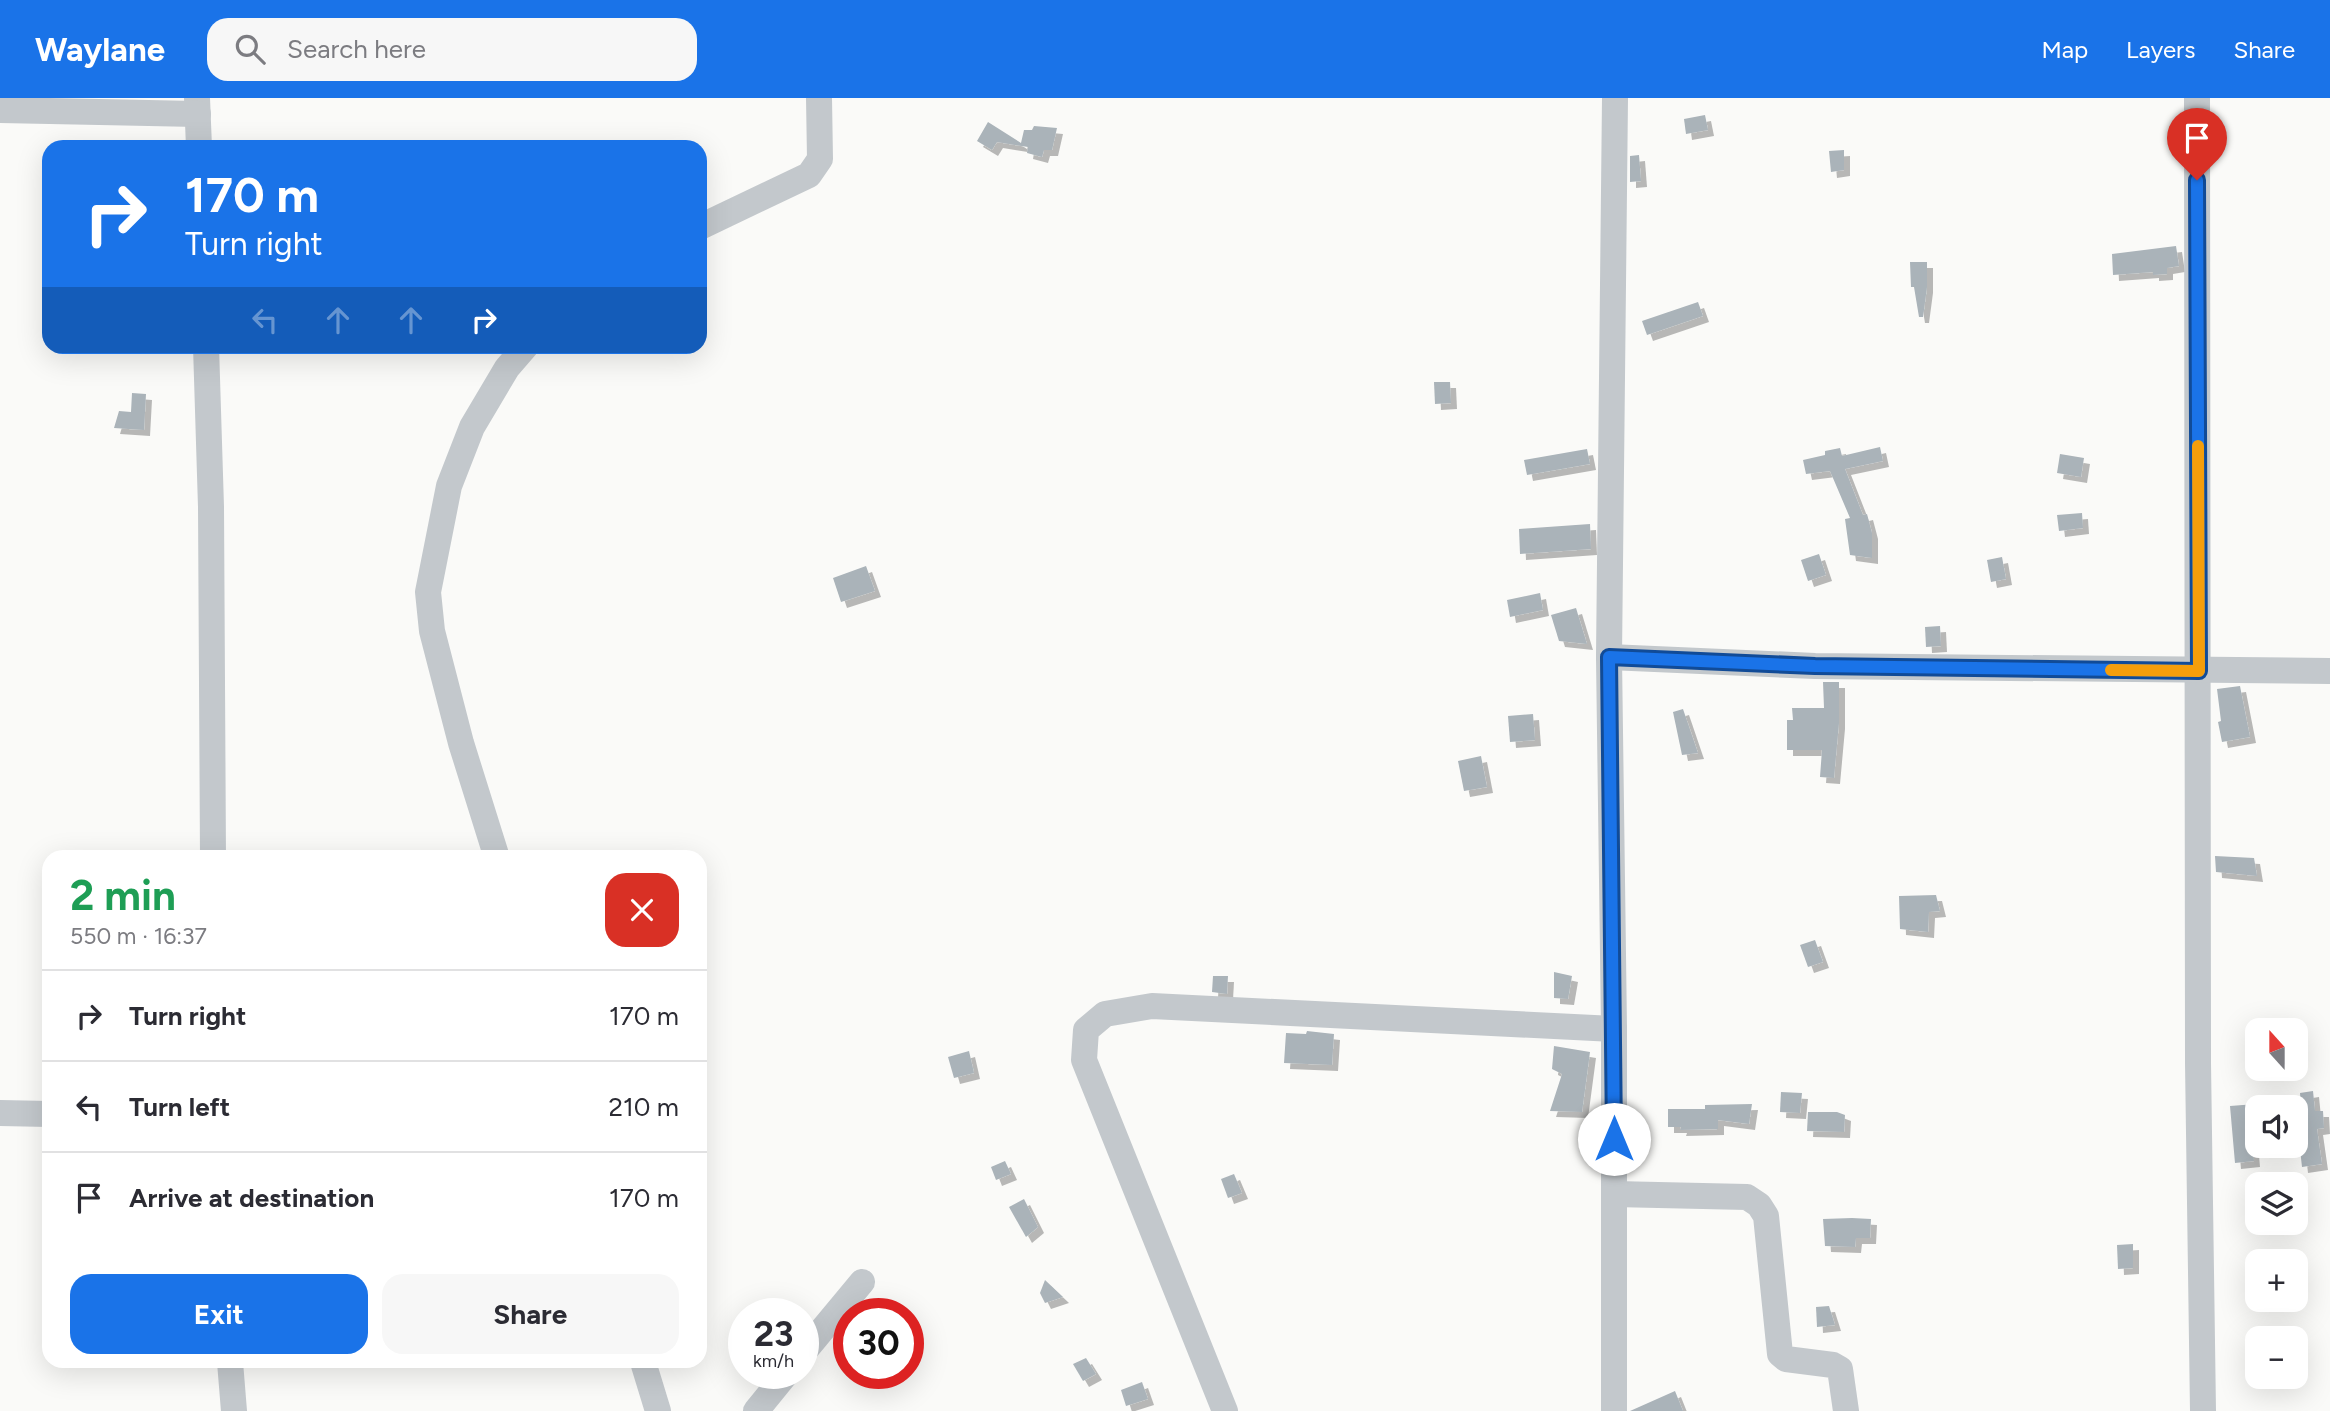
<!DOCTYPE html>
<meta charset="utf-8">
<style>
:root{--surface:#fff;--page:#f7f7f7;--text:#2b2b33;--muted:#7c7c81;--line:#e1e1e2;--accent:#1a73e8}
body{margin:0;font-family:Figtree,sans-serif;background:var(--page);color:var(--text);height:100vh;display:flex;flex-direction:column;font-size:26px;white-space:nowrap}
*{box-sizing:border-box;margin:0}
p{font-size:23px;color:var(--muted)}
.icon{flex:none;width:38px;height:38px;fill:none;stroke:currentColor;stroke-width:2;stroke-linecap:round;stroke-linejoin:round}
.map{position:relative;flex:1;overflow:hidden}
.drawer{position:absolute;left:42px;top:752px;width:665px;height:518px;display:flex;flex-direction:column;background:var(--surface);border-radius:21px;box-shadow:0 7px 28px #0002}
.drawer>*{flex:none}
.banner{position:absolute;left:42px;top:42px;width:665px;height:214px;border-radius:21px;box-shadow:0 7px 28px #0002;background:#1a73e8;color:#fff;overflow:hidden}
.needle{width:46px;rotate:339deg}
.controls{position:absolute;left:2245px;top:920px;display:grid;gap:14px}
.controls a{display:grid;place-items:center;width:63px;height:63px;border-radius:14px;background:var(--surface);box-shadow:0 7px 28px #0002;font-size:35px}
.speed{position:absolute;left:728px;top:1200px;display:flex;gap:14px;font-size:35px;font-weight:700;text-align:center}
.speed>*{display:grid;place-content:center;width:91px;height:91px;border-radius:50%;background:var(--surface);box-shadow:0 7px 28px #0002;line-height:1}
.speed small{font-size:18px;font-weight:400}
.speed .limit{border:10px solid #d22;background:#fff;color:#111}
.pin{position:absolute;display:grid;place-items:center;width:60px;height:60px;color:#fff;margin:-72px -30px;border-radius:50% 50% 50% 0;rotate:-45deg;box-shadow:0 0 7px #0007}
.pin .icon{rotate:45deg}
.me{position:absolute;width:77px;margin:-38px;rotate:0deg;stroke-linejoin:round;filter:drop-shadow(0 0 5px #0008)}
.turn{display:flex;align-items:center;gap:24px;height:147px;padding:0 28px;font-size:32px}
.turn .icon{width:91px;height:91px;stroke-width:2.5}
.turn b{display:block;font-size:49px;line-height:60px}
.lanes{display:flex;align-items:center;height:66px;padding:0 28px;background:#0003;justify-content:center;gap:35px;direction:ltr}
.lanes .off{opacity:.35}
.round{display:grid;place-items:center;flex:none;width:74px;height:74px;border-radius:21px;background:var(--page)}
.headline{display:flex;align-items:center;justify-content:space-between;height:119px;padding:0 28px}
h1{font-size:42px;font-weight:700;line-height:52px;color:#1e9e55}
.button{display:flex;gap:14px;margin-top:auto;padding:14px 28px}
.button a{flex:1;height:80px;border-radius:21px;background:var(--accent);color:#fff;font-size:28px;font-weight:700;line-height:80px;text-align:center}
.button a+a{background:var(--page);color:var(--text)}
ul{padding:0;list-style:none}
li{display:flex;align-items:center;gap:21px;height:91px;padding:0 28px;border-top:2px solid var(--line)}
li div{flex:1}
li b{display:block;font-size:26px}
li em{font-style:normal}
header{display:flex;align-items:center;gap:42px;box-sizing:border-box;height:98px;padding:0 35px;background:var(--accent);color:#fff}
header strong{font-size:33px}
nav{display:flex;gap:38px;margin-inline-start:auto;font-size:24px}
.search{width:490px;height:63px;background:var(--page);display:flex;align-items:center;gap:18px;box-sizing:border-box;padding:0 24px;border-radius:21px;color:var(--muted);font-size:26px}
.map>svg:first-child{display:block}
.building{fill:#aab3b9;filter:url(#shadow)}
.lines{fill:none;stroke-linecap:round;stroke-linejoin:round}
.minor{stroke:#c3c8cc;stroke-width:26}
.route-casing{stroke:#114b97;stroke-width:18}
.route{stroke:#1a73e8;stroke-width:12}
.slow{stroke:#f59e0b;stroke-width:12}
</style>
<header>
<strong>Waylane</strong>
<div class="search"><svg class="icon" aria-label="search" viewBox="0 0 24 24"><circle cx="10" cy="10" r="6"/><path d="M15 15l6 6"/></svg>Search here</div>
<nav><a>Map</a><a>Layers</a><a>Share</a></nav>
</header>
<div class="map">
<svg width="2330" height="1313" viewBox="0 0 2330 1313">
<defs>
<filter id="shadow"><feDropShadow dx="6" dy="6" stdDeviation="0" flood-color="#0004"/></filter>
</defs>
<rect width="100%" height="100%" fill="#fafaf8"/>
<g class="building">
<path d="M1705 17 1708 32 1686 36 1684 21Z"/>
<path d="M988 24 1021 45 1024 32H1032L1034 28 1057 30 1052 52H1044L1042 59 1027 55 1028 49 997 44 992 52 977 43Z"/>
<path d="M1844 52V72L1831 74 1829 53Z"/>
<path d="M1639 57 1641 83 1630 84V58Z"/>
<path d="M2176 148 2179 168 2167 170V176L2153 177V174L2113 177 2112 156Z"/>
<path d="M1910 164H1927V189L1923 219H1919L1914 189H1911Z"/>
<path d="M1698 204 1703 218 1647 237 1642 223Z"/>
<path d="M1434 284H1450L1451 305 1435 306Z"/>
<path d="M132 295 146 296 144 332 114 330 119 313 131 314Z"/>
<path d="M1880 349 1883 363 1845 371 1863 417 1867 416 1872 435V460L1850 457 1845 421 1850 420 1830 373 1806 376 1803 362 1825 357V353L1840 350 1842 358Z"/>
<path d="M1587 351 1590 366 1527 377 1524 362Z"/>
<path d="M2060 356 2084 360 2081 379 2057 375Z"/>
<path d="M2082 415 2083 430 2059 433 2057 417Z"/>
<path d="M1590 426 1591 451 1520 456 1519 431Z"/>
<path d="M1819 456 1826 477 1808 483 1801 462Z"/>
<path d="M2002 459 2006 481 1991 484 1987 462Z"/>
<path d="M866 468 875 493 841 504 833 480Z"/>
<path d="M1540 495 1543 512 1510 519 1507 502Z"/>
<path d="M1576 510 1587 546 1559 543 1551 517Z"/>
<path d="M1940 528 1941 548 1926 549 1925 529Z"/>
<path d="M1823 584H1839V625L1834 680 1820 679 1822 652H1787V622H1793L1792 610H1824Z"/>
<path d="M2240 588 2250 639 2222 644 2218 624 2221 623 2217 591Z"/>
<path d="M1683 611 1698 655 1682 657 1673 614Z"/>
<path d="M1533 616 1535 642 1510 644 1508 618Z"/>
<path d="M1481 658 1487 689 1464 693 1458 663Z"/>
<path d="M2215 758 2254 760 2257 778 2216 774Z"/>
<path d="M1936 797 1940 813 1929 814 1928 834 1900 831 1899 798Z"/>
<path d="M1815 842 1823 864 1808 869 1800 847Z"/>
<path d="M1554 874 1572 878 1568 901 1554 900Z"/>
<path d="M1213 878H1228L1227 896 1212 894Z"/>
<path d="M1307 933 1334 936 1332 967 1284 965 1286 935 1306 936Z"/>
<path d="M1554 948 1590 954 1582 1014 1550 1013 1562 976 1552 971Z"/>
<path d="M969 953 974 975 954 980 948 959Z"/>
<path d="M2313 993 2315 1013H2323L2324 1030 2317 1031 2322 1066 2302 1069 2300 1051H2296V1035L2303 1034 2300 995Z"/>
<path d="M1781 994 1802 995 1800 1015 1780 1014Z"/>
<path d="M1752 1006 1749 1026 1718 1022V1031L1680 1032 1681 1029H1668V1011H1705V1007Z"/>
<path d="M2256 1006 2258 1051H2253L2254 1063 2235 1065 2230 1008Z"/>
<path d="M1808 1014H1837L1845 1017 1844 1034 1807 1033Z"/>
<path d="M1005 1063 1011 1076 996 1082 991 1069Z"/>
<path d="M1234 1076 1242 1095 1228 1100 1221 1081Z"/>
<path d="M1024 1101 1038 1129 1026 1139 1009 1109Z"/>
<path d="M1852 1120 1871 1121 1870 1140H1856L1855 1149 1825 1148 1823 1121Z"/>
<path d="M2133 1146V1170L2118 1171 2117 1147Z"/>
<path d="M1045 1182 1063 1199 1045 1205 1040 1195Z"/>
<path d="M1829 1208 1835 1227 1817 1229 1816 1209Z"/>
<path d="M1086 1260 1096 1276 1083 1283 1073 1266Z"/>
<path d="M1142 1284 1148 1301 1126 1308 1121 1292Z"/>
<path d="M1675 1293 1683 1313H1630Z"/>
</g>
<g class="lines">
<g class="minor">
<path d="M197 0 199 49"/>
<path d="M2197 0 2198 965 2203 1313"/>
<path d="M0 12 198 16"/>
<path d="M700 129 809 77 820 61 819 0"/>
<path d="M206 248 211 409 213 760"/>
<path d="M1609 559 1815 568 2330 573"/>
<path d="M497 760 461 645 432 533 428 494 449 388 472 329 507 270 526 248"/>
<path d="M0 1015 49 1016"/>
<path d="M1614 1096 1747 1099 1759 1107 1766 1118 1780 1256 1786 1261 1833 1267 1840 1271 1846 1313"/>
<path d="M803 1255 862 1184"/>
<path d="M230 1264 234 1313"/>
<path d="M643 1264 658 1313"/>
<path d="M756 1313 786 1276"/>
<path d="M1225 1313 1084 962 1086 932 1105 916 1152 908 1614 931"/>
<path d="M1614 1313V931L1609 559 1615 0"/>
</g>
</g>
<g class="lines">
<defs>
<path id="route" d="M1614 1041 1609 559 1815 568 2199 573 2197 82"/>
</defs>
<use href="#route" class="route-casing"/>
<use href="#route" class="route"/>
<path class="slow" d="M2111 572 2199 573 2198 348"/>
</g>
</svg>
<div class="controls">
<a><svg class="needle" viewBox="-14 -14 28 28"><path d="M0-13l5 13h-10z" fill="#e53935"/><path d="M0 13l5-13h-10z" fill="#7c7c81"/></svg></a>
<a><svg class="icon" aria-label="sound" viewBox="0 0 24 24"><path d="M4 9h4l5-4v14l-5-4H4zM17 9q2 3 0 6"/></svg></a>
<a><svg class="icon" aria-label="layers" viewBox="0 0 24 24"><path d="M12 4l9 5-9 5-9-5zM3 14l9 5 9-5"/></svg></a>
<a>+</a>
<a>−</a>
</div>
<div class="speed"><div>23<small>km/h</small></div><div class="limit">30</div></div>
<div class="pin" style="left:2197px;top:82px;background:#d93025"><svg class="icon" aria-label="arrive" viewBox="0 0 24 24"><path d="M6 21V4h12l-3 4 3 4H6"/></svg></div>
<svg class="me" style="left:1614px;top:1041px" viewBox="-20 -20 40 40"><circle r="19" fill="#fff"/><path d="M0-13L10 11 0 6-10 11z" fill="#1a73e8"/></svg>
<div class="banner">
<div class="turn"><svg class="icon" aria-label="right" viewBox="0 0 24 24"><path d="M7 20v-9h11M14 6l5 5-5 5"/></svg><div><b>170 m</b>Turn right</div></div>
<div class="lanes"><svg class="icon off" aria-label="left" viewBox="0 0 24 24"><path d="M17 20v-9H6M10 6l-5 5 5 5"/></svg><svg class="icon off" aria-label="ahead" viewBox="0 0 24 24"><path d="M12 20V5M6 11l6-6 6 6"/></svg><svg class="icon off" aria-label="ahead" viewBox="0 0 24 24"><path d="M12 20V5M6 11l6-6 6 6"/></svg><svg class="icon" aria-label="right" viewBox="0 0 24 24"><path d="M7 20v-9h11M14 6l5 5-5 5"/></svg></div>
</div>
<section class="drawer">
<div class="headline"><div><h1>2 min</h1><p>550 m · 16:37</p></div><a class="round" style="background:#d93025;color:#fff"><svg class="icon" aria-label="close" viewBox="0 0 24 24"><path d="M6 6l12 12M18 6L6 18"/></svg></a></div>
<ul>
<li><svg class="icon" aria-label="right" viewBox="0 0 24 24"><path d="M7 20v-9h11M14 6l5 5-5 5"/></svg><div><b>Turn right</b></div><em>170 m</em></li>
<li><svg class="icon" aria-label="left" viewBox="0 0 24 24"><path d="M17 20v-9H6M10 6l-5 5 5 5"/></svg><div><b>Turn left</b></div><em>210 m</em></li>
<li><svg class="icon" aria-label="arrive" viewBox="0 0 24 24"><path d="M6 21V4h12l-3 4 3 4H6"/></svg><div><b>Arrive at destination</b></div><em>170 m</em></li>
</ul>
<div class="button"><a>Exit</a><a>Share</a></div>
</section>
</div>
